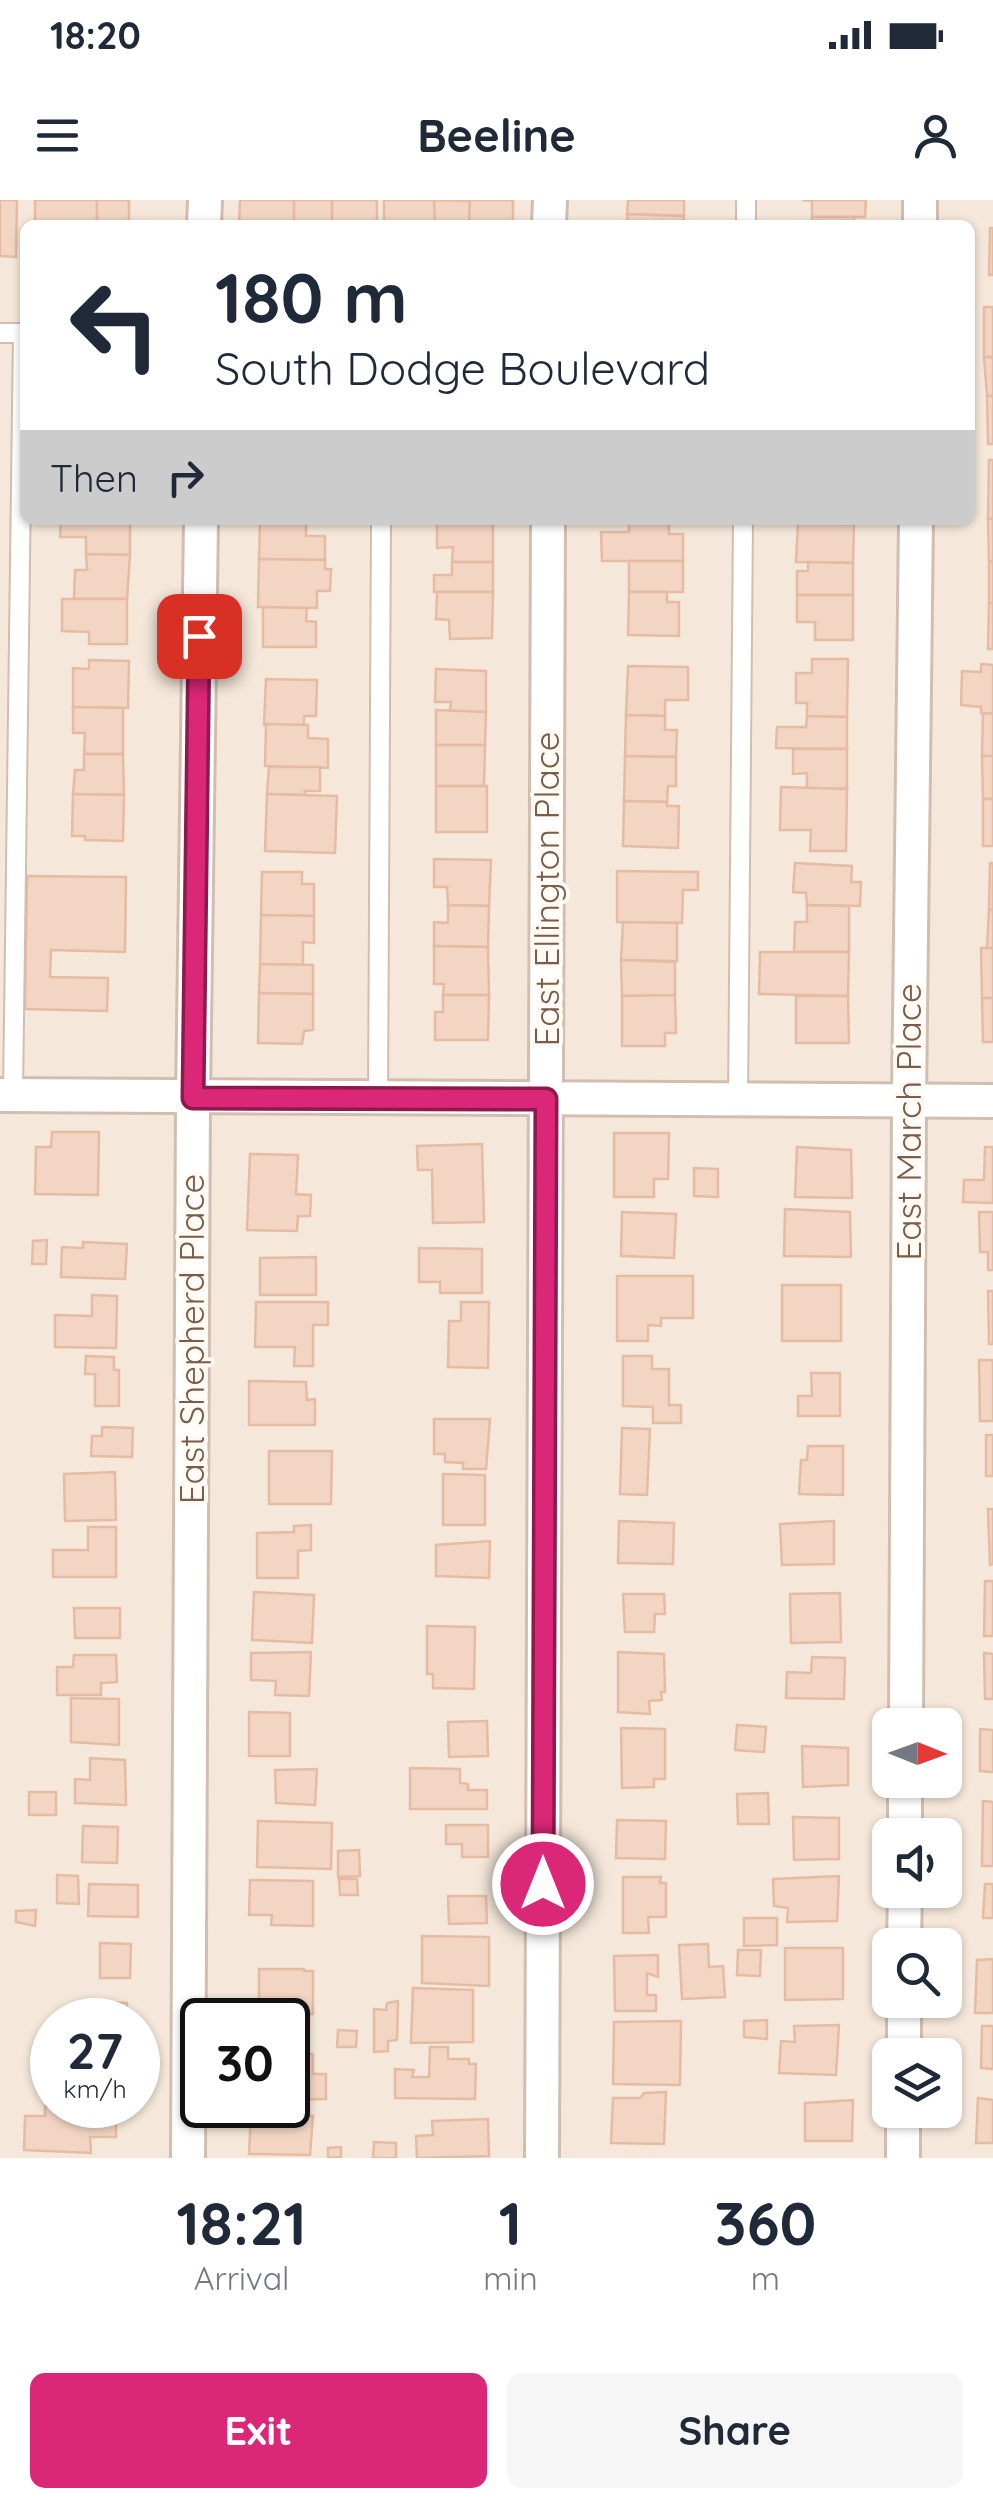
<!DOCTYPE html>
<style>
:root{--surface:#fff;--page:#f6f6f7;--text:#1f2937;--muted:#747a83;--accent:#db2777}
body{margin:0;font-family:Quicksand,sans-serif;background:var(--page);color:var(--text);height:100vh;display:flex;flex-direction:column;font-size:38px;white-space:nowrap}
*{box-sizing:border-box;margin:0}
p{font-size:32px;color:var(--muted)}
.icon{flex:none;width:55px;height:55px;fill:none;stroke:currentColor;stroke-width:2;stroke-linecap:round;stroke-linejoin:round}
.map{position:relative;height:1958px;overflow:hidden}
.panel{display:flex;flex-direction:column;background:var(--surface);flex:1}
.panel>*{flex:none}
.top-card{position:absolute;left:20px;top:20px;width:955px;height:305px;border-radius:15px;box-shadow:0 2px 8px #0004;background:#fff;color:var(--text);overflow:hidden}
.needle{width:65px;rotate:91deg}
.tools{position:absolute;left:872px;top:1508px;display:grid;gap:20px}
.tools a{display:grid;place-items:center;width:90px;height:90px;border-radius:15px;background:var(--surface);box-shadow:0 2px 8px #0004;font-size:50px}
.speed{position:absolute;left:30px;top:1798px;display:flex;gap:20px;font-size:50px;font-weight:700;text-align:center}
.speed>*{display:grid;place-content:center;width:130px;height:130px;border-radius:50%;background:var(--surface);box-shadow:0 2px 8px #0004;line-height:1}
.speed small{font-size:25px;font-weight:400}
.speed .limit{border:5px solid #111;border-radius:15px;background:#fff;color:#111}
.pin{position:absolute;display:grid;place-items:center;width:85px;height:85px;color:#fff;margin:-42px;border-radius:20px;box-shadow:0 5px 15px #0006}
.me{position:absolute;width:110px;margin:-55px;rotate:0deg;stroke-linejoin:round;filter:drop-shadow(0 0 8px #0008)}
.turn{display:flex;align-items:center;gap:35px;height:210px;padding:0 30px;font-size:45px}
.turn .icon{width:130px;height:130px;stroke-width:2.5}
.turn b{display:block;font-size:70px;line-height:85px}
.then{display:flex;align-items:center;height:95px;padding:0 30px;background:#0003;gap:20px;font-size:38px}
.eta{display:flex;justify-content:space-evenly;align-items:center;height:170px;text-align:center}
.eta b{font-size:60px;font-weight:800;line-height:70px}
.button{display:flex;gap:20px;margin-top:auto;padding:20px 30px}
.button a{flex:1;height:115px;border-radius:15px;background:var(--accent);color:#fff;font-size:40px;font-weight:800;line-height:115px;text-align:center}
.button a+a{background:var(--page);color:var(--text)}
.status{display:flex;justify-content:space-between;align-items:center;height:70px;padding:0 50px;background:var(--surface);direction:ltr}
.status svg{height:28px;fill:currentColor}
header{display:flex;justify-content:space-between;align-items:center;height:130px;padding:0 30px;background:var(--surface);font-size:45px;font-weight:800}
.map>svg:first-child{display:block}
.residential{fill:#f5e8da;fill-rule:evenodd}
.building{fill:#f3d5c3;stroke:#e6bba3;stroke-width:2.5}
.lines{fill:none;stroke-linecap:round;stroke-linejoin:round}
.service-casing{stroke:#d1beb0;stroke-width:22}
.minor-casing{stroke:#d1beb0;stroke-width:38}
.service{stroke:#fff;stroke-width:18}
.minor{stroke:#fff;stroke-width:32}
.route-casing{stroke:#8e194d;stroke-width:25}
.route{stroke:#db2777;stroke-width:18}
.labels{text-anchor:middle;stroke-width:8;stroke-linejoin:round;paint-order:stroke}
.street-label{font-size:35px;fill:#7a5c4d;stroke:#fffaf3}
</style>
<div class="status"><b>18:20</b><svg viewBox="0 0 49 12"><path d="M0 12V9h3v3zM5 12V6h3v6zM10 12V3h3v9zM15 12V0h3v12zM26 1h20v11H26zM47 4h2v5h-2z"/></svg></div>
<header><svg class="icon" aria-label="menu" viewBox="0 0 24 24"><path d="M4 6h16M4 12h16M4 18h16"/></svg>Beeline<svg class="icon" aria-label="person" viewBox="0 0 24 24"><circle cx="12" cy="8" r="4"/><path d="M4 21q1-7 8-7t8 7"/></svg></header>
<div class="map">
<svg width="993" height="1958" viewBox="0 0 993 1958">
<rect width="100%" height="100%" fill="#fdf6ec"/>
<path class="residential" d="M0 0H993V1958H0ZM25 25H970V320H25ZM890 1525H945V1580H890ZM890 1635H945V1690H890ZM890 1745H945V1800H890ZM52 1820H138V1905H52ZM202 1820H288V1905H202ZM890 1855H945V1910H890Z"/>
<g class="building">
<path d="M0 0H17L16 57 0 56Z"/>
<rect x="35" y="0" width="62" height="25"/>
<rect x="97" y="0" width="32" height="25"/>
<path d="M240 0H294V25H239Z"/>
<rect x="294" y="0" width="38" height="25"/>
<rect x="332" y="0" width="45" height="25"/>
<path d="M384 0H434L435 25H384Z"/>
<path d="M434 0 470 1 469 25H435Z"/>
<path d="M470 0H513V25H469Z"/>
<path d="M628 0H684V16L627 14Z"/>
<path d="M802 0H866L865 17H812V1Z"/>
<path d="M627 14 684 16 683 25H628Z"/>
<path d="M812 17H854V25H800L812 24Z"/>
<path d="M990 28H993V75H989Z"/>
<rect x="984" y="107" width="9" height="50"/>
<path d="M984 157H993V196H987Z"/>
<path d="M987 196H993V244H988Z"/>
<path d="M989 260H993V319H988Z"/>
<path d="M988 319H993V362L989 361Z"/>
<path d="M61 320H130V355L86 354V337H60Z"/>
<path d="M306 320V336H325V360L259 359 260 321Z"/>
<path d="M437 320H493V362H452L453 347 437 348Z"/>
<path d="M629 320H669V334H683V361H602L601 332H629Z"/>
<path d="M798 320H854V324L798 323Z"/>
<path d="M798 323 854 324 853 363 796 362Z"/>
<path d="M86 354 130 355 127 399H74L75 370H87Z"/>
<path d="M259 359 325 360V369H331L330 391H317V408L258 407Z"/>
<rect x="629" y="361" width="54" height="31"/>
<path d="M989 361 993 362V403H989Z"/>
<path d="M452 362H493V392H434V375H452Z"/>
<path d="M808 362 853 363V395H797V371H808Z"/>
<path d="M437 392H493L492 438 450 439 449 420 436 419Z"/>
<path d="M629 392H667V402H679V436L628 435Z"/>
<path d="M797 395H853V440H815V422H797Z"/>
<path d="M62 399H127V444H89V432L62 431Z"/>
<path d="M989 403H993V449H988Z"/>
<path d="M263 407 307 408 306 421 316 422V447H263Z"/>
<path d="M812 459H848L847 517 807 516V503H796V473H812Z"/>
<path d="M89 460 129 461 128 508 73 507V468L89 469Z"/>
<path d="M981 464 993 465V514L981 513V507L961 505 962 471 981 472Z"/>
<path d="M628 466 688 467V500H665V516L626 515Z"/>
<path d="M436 469 486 471V512L450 511 451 502H435Z"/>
<path d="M266 479 317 480 316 516H304V525H264Z"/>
<path d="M73 507 123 508V554H84L85 533H73Z"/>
<path d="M436 510 486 512 485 545H436Z"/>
<path d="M983 513 993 514V556H982Z"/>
<path d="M626 515 665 516V530H677L676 557 625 556Z"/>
<path d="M807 516 847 517V549L776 548 777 527H806Z"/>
<path d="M266 524 308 525V538L328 539V568L265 566Z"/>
<path d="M436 545H485L484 586H436Z"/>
<path d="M793 549H847V589L807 588V573L793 574Z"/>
<path d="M84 554H123L124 595 73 594 75 570H84Z"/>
<path d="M625 556 676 557V586H668L667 602 624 601Z"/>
<path d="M982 556H993V599H983Z"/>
<path d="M269 567H320V591H305V595L267 594Z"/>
<rect x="436" y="586" width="51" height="46"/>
<path d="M781 587 847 589 846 651H810L811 630H780Z"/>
<path d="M73 594 124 595 123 641 85 640V636H72Z"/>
<path d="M267 594 337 596 335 653 265 651Z"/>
<rect x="983" y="599" width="10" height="47"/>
<path d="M624 601 667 602V606H679L678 648 623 646Z"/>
<path d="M434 659 491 660 489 706 448 705 447 687H434Z"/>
<path d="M795 663 852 666 851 682H861L860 706 807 705 806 693 793 692Z"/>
<path d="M990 663H993V710H989Z"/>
<path d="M617 671 698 672V690H683L682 723 617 722Z"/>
<path d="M262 672H302V684H314V716L261 715Z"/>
<path d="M27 676 126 677 125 752 51 750 50 777 108 778 107 811 25 809Z"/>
<path d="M448 705 489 706 488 747 434 746V722L448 723Z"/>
<path d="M807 705 849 706V752H794L795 722H807Z"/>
<path d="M989 710H993V748H987Z"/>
<path d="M261 715 314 716V743L303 742V765L260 764Z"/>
<path d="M623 722 677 723V761L621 760Z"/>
<path d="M434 746 488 747 489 795H443L444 784H434Z"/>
<path d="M981 748H993V798H982Z"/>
<path d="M760 752H849L848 796 759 794Z"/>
<path d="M621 760 675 762V795L622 796Z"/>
<path d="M260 764 313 765V794L259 793Z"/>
<path d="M259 793 313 794V830L304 831 302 844 258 843Z"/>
<path d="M443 795H489L488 840H435V812H443Z"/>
<path d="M675 795 676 833H665V846H622V796Z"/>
<path d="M796 796H848L849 843H796Z"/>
<path d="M982 798H993V842H983Z"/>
<path d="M52 932H99L98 995 35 994 36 947H51Z"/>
<path d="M614 933H669L668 979H654V997H614Z"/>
<path d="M482 944 484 1022 433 1023 432 970H418L417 946Z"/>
<path d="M797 947 851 950 852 998 795 997Z"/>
<path d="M985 947H993V1003L963 1002 964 980H984Z"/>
<path d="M250 954 298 955 296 994 311 995 310 1016H298L297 1031 247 1030Z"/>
<path d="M694 968 718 969V997L694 996Z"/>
<path d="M785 1009 850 1012 851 1057 784 1056Z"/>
<path d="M622 1012 676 1014 674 1058 621 1056Z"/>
<path d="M979 1012H993V1070H988V1052H980Z"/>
<path d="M47 1040 46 1064H32L33 1041Z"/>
<path d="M83 1042 127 1044 125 1079 61 1077 62 1047 83 1048Z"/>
<path d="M419 1048 482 1049V1093H440V1082H419Z"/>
<path d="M316 1057V1095H260V1058Z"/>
<path d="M617 1076H693V1118H661V1126L648 1125V1141H617Z"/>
<rect x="782" y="1085" width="59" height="56"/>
<path d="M988 1091H993V1144H989Z"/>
<path d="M92 1095 117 1096 116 1148 55 1147V1115L92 1116Z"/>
<path d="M256 1102H328V1125H313V1166H294L295 1147H255Z"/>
<path d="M461 1102H489L488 1168 448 1167 449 1121H461Z"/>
<path d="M86 1156 114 1157V1170H119V1206H95V1174H85Z"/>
<path d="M623 1156H652V1169H669V1205H681V1223H653V1207L623 1206Z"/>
<path d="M979 1160H993V1221H980Z"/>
<path d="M811 1173H840V1216H798V1196H812Z"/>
<path d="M249 1181 306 1182 307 1200 315 1199V1225H249Z"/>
<path d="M434 1219H490L486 1269H463V1263L445 1262V1254H434Z"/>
<path d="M102 1227 133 1228 132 1257 91 1256 92 1236H102Z"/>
<path d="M622 1228 650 1229 647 1295 620 1294Z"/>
<rect x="986" y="1235" width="7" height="41"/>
<path d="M808 1246H843V1295L799 1294 801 1260H807Z"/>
<path d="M269 1251H332L331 1304H269Z"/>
<path d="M115 1272 116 1320 65 1321 64 1274Z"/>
<path d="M443 1274 485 1275V1325H443Z"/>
<path d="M988 1309H993V1364L990 1365Z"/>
<path d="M619 1321 674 1323 673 1364 618 1363Z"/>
<path d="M834 1321V1364L782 1365 780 1324Z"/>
<path d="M311 1325V1350L298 1351V1378H257V1333L294 1332V1326Z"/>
<path d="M88 1327H116V1377H53V1350H88Z"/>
<path d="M490 1341 489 1378 436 1376V1345Z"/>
<path d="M985 1381H993V1436H984Z"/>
<path d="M254 1392 314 1395 312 1443 252 1440Z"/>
<path d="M840 1393 841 1442 791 1443 790 1394Z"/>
<path d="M623 1394H664L665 1414H655L654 1432H625Z"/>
<path d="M74 1408H120V1438H75Z"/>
<path d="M427 1426 475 1427 474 1489 433 1488V1474H427Z"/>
<path d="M311 1452 309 1496 275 1495 276 1481 251 1480V1453Z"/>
<path d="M618 1452 664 1454 665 1492H661L662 1500 649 1501 650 1514 618 1512Z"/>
<path d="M984 1453 993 1454V1499H985Z"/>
<path d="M74 1455H116L117 1482 101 1483V1495H57V1467H73Z"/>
<path d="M812 1457 845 1458 844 1499 786 1498 787 1472 811 1473Z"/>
<path d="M71 1498 119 1499V1545L71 1542Z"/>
<path d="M249 1512 290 1513V1556H249Z"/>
<path d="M487 1521 488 1556 449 1557 448 1522Z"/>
<path d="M737 1525 766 1527 764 1552 735 1550Z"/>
<path d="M621 1528 665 1529V1579H654V1587L622 1588Z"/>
<path d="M980 1529 993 1530V1572L980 1571Z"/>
<path d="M802 1546 848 1548V1585L803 1587Z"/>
<path d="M90 1558 125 1560 126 1605 75 1603V1579L90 1580Z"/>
<path d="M410 1568 460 1569V1583L468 1584V1590H487V1609H410Z"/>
<path d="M317 1569 315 1605 276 1603 275 1570Z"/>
<rect x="29" y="1592" width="27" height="23"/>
<path d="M768 1593 769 1624H738L737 1594Z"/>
<path d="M983 1601 993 1602V1666H982Z"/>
<path d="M793 1617 839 1618V1659L794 1660Z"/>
<path d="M617 1620 666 1621 665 1659 616 1658Z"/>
<path d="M258 1621 332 1623 331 1669 257 1667Z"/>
<path d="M446 1625H488V1657H462V1644H446Z"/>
<path d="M83 1626 118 1627 117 1663 82 1662Z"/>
<path d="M359 1650 360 1676 338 1677V1651Z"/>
<path d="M57 1675 78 1676 79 1704 57 1703Z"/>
<path d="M839 1676 837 1721 787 1722 788 1708 774 1706 773 1679Z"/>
<path d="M623 1677H661L660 1683H666V1717H648L649 1733H623Z"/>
<path d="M339 1679H357L358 1695H340Z"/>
<path d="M250 1680 313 1681V1726L271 1725 272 1715H249Z"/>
<path d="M89 1684 138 1685V1717L88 1716Z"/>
<path d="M985 1684H993V1718H983Z"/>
<path d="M448 1696H486L487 1723 449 1724Z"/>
<path d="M36 1710 35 1726 16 1722V1711Z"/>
<path d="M744 1718H777V1745L744 1746Z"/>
<path d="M422 1736 489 1737V1786L422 1783Z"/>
<path d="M100 1743 131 1744 130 1778H100Z"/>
<path d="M708 1744 709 1767 723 1766 725 1797 682 1799 679 1745Z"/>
<path d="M785 1748H843V1799L785 1800Z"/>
<path d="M738 1750H761L760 1776 737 1775Z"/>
<path d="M658 1755V1777L647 1773V1795H656V1811H615L614 1756Z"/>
<path d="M993 1759V1813H975L977 1760Z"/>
<path d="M259 1769H304V1771H313V1814H300V1831H288V1820H259Z"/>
<path d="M413 1788 473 1790V1842L411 1843Z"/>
<path d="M398 1801 397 1840 388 1841V1851L374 1852V1809L386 1810 387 1803Z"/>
<path d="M89 1802 127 1803 126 1820H71V1806H89Z"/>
<path d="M767 1820V1839L744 1837V1821Z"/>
<path d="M681 1821 680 1885 613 1884 614 1822Z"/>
<path d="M839 1825 836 1875 779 1873 781 1841 795 1842 794 1826Z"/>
<path d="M982 1826H993V1869L981 1868Z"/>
<path d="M338 1830 357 1831 356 1847H337Z"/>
<path d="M430 1847H448V1859H469V1864H476L475 1899 395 1898V1869L414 1870 412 1877H429Z"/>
<path d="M313 1854V1874H326V1899L292 1900 293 1891H288V1855Z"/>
<path d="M666 1892 664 1944 611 1943 613 1898H640L644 1893Z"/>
<path d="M978 1898 993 1900V1943H976Z"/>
<path d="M853 1900 852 1941H805V1903Z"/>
<path d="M45 1906 116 1908V1937H90L91 1953 24 1950 25 1916H45Z"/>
<path d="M251 1915 313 1916 310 1955 249 1954Z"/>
<path d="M488 1919 489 1956 417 1958 416 1936 433 1935 432 1921Z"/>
<path d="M374 1942 396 1943V1958H373Z"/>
<path d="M341 1947V1957L328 1958V1948Z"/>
</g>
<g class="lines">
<defs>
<g id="service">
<path d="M746 25V0"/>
<path d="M0 133H25"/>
<path d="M13 895 23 133"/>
<path d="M378 898 381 320"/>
<path d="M738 900 743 320"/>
</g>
<g id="minor">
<path d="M204 25 205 0"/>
<path d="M549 25 550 0"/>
<path d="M920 25V0"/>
<path d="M0 895 993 901"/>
<path d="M906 1525 909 901 916 320"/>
<path d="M905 1635V1580"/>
<path d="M904 1745 905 1690"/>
<path d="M904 1855V1800"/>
<path d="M188 1958 193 898 201 320"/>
<path d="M542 1958 548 320"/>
<path d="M903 1958V1910"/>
</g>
</defs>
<use href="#service" class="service-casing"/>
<use href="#minor" class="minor-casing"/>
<use href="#service" class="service"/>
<use href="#minor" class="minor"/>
</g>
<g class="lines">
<defs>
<path id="route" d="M199 436 193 898 546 899 543 1684"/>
</defs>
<use href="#route" class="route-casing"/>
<use href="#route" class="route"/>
</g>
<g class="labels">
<g class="street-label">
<text transform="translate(547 689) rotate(-90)" y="12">East Ellington Place</text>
<text transform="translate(909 922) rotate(-90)" y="12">East March Place</text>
<text transform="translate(192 1139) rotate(-90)" y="12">East Shepherd Place</text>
</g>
</g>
</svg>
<div class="tools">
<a><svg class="needle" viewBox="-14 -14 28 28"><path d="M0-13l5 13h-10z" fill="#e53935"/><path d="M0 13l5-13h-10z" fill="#747a83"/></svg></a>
<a><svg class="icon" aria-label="sound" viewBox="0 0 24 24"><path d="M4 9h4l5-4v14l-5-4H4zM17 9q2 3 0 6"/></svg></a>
<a><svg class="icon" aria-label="search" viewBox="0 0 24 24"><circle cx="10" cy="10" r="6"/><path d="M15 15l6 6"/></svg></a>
<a><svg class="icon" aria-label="layers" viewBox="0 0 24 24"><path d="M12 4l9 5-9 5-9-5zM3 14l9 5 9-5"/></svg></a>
</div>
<div class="speed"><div>27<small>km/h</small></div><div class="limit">30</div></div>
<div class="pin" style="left:199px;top:436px;background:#d93025"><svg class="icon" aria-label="arrive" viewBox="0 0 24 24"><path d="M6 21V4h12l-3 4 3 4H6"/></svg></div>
<svg class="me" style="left:543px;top:1684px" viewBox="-20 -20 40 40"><circle r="17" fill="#db2777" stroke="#fff" stroke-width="3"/><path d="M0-11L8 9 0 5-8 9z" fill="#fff"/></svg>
<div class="top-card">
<div class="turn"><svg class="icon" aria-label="left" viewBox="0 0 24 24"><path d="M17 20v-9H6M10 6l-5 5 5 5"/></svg><div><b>180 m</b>South Dodge Boulevard</div></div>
<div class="then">Then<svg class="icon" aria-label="right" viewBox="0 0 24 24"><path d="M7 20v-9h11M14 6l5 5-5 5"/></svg></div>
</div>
</div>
<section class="panel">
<div class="eta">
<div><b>18:21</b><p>Arrival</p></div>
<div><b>1</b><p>min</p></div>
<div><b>360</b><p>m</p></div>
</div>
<div class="button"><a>Exit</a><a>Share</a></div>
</section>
